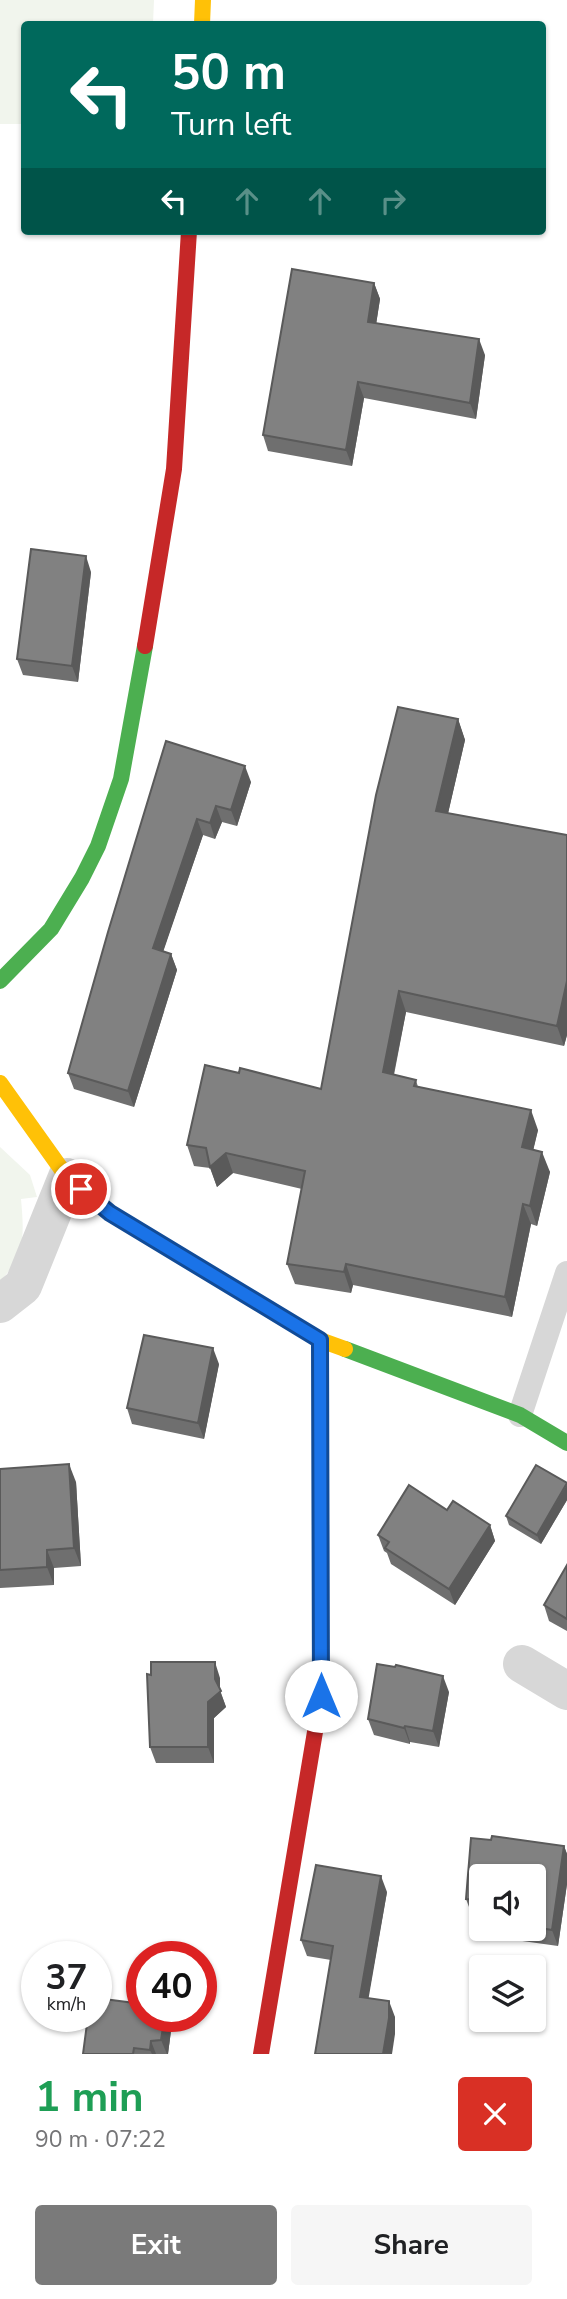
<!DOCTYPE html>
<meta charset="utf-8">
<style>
:root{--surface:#fff;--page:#f6f6f6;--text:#202124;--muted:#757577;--accent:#7a7a7a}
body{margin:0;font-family:"Nunito Sans",sans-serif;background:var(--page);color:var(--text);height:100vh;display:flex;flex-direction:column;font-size:26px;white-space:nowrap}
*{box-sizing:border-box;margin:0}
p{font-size:23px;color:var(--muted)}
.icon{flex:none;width:38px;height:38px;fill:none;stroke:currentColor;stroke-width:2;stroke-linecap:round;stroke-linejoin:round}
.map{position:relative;height:2054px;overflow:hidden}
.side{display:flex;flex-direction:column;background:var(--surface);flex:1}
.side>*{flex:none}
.banner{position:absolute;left:21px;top:21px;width:525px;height:214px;border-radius:7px;box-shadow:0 2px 5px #0004;background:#00695c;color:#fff;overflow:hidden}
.controls{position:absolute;left:469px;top:1864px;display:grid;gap:14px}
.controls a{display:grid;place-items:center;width:77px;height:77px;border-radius:7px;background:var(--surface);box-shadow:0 2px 5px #0004;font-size:35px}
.speed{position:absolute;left:21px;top:1941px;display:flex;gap:14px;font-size:35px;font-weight:700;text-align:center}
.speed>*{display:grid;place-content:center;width:91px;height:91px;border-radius:50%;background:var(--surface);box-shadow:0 2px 5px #0004;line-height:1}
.speed small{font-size:18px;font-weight:400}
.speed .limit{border:10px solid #d22;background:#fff;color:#111}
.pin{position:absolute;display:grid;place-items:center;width:60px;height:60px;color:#fff;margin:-30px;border:4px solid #fff;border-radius:50%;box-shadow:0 2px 7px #0007}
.me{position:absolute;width:77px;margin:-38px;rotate:0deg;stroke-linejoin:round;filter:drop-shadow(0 0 5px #0008)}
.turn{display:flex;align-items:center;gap:24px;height:147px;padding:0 35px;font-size:32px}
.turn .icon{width:91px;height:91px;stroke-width:2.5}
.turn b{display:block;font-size:49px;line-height:60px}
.lanes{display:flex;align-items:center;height:66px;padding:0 35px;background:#0003;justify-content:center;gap:35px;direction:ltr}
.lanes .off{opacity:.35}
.round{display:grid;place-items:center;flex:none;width:74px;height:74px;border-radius:7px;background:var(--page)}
.overview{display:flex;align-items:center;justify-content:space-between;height:119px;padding:0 35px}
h1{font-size:42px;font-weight:700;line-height:52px;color:#1e9e55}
.primary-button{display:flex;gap:14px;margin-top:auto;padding:14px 35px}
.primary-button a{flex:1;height:80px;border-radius:7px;background:var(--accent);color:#fff;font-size:28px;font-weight:700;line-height:80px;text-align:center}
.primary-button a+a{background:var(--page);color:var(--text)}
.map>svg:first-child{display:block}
.green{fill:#f1f5ed}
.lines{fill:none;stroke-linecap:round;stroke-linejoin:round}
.lane{stroke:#d7d7d7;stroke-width:24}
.street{stroke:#d7d7d7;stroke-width:38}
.fast{stroke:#4caf50;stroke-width:16}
.slow{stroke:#ffc107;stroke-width:16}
.jam{stroke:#c62828;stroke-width:16}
.wall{fill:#6f6f6f}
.shaded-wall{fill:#5a5a5a}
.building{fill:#818181;stroke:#5a5a5a;stroke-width:2}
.route-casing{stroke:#114b97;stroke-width:18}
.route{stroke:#1a73e8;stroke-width:12}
</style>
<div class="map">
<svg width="567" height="2054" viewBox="0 0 567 2054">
<rect width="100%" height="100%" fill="#fff"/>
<g class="green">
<path d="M0 0H154L153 24H24V124H0Z"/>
<path d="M0 1147 30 1175 37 1197 21 1199C24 1233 26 1255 0 1281Z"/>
</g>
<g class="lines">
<path class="lane" d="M520 1415 567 1273"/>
<g class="street">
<path d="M0 1304 23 1286 67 1177"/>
<path d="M522 1664 567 1691"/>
</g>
<g class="fast">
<path d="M0 981 51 929 82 878 98 846 121 779 145 646"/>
<path d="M320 1340V1452"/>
<path d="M345 1349 520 1415 567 1443"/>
</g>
<g class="slow">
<path d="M202 24 203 0"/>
<path d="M0 1083 67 1177 110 1213 320 1340 345 1349"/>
</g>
<g class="jam">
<path d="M145 646 174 469 189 231"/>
<path d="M261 2054 321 1696 320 1452"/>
</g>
</g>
<g class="wall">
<path d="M374 283 380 299 376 324 485 355 476 419 364 398 352 466 268 451 263 435Z"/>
<path d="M91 572 78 682 23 675 17 659Z"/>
<path d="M458 719 465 740 448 813 567 835V1035L564 1046 406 1012 394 1075 416 1080 418 1087 538 1130 533 1150 550 1172 537 1226 531 1224 512 1317 353 1285 351 1293 295 1284 287 1264 302 1189 233 1173 217 1187 210 1168 194 1166 187 1145 239 1073 321 1089Z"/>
<path d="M166 741 251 782 237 826 222 822 215 839 203 835 163 951 171 954 177 970 134 1107 74 1089 68 1073Z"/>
<path d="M219 1364 204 1439 132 1424 127 1408Z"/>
<path d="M0 1469 76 1482 81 1566 54 1568V1585L0 1588Z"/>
<path d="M567 1483V1500L541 1544 509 1525 506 1516Z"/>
<path d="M447 1510 490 1525 495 1541 455 1605 391 1564 387 1553 384 1551 378 1535Z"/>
<path d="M567 1565V1631L549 1621 544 1605Z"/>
<path d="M220 1678V1690L226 1707 214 1718V1763H156L150 1747Z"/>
<path d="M449 1692 439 1747 410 1742V1744L374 1735 368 1719Z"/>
<path d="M492 1836 564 1846 567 1854V1884L558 1946 486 1936 483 1928H534V1876H481V1923L480 1920V1916L472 1915 466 1899 471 1838 491 1840Z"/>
<path d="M387 1892 368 1998 395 2017V2034L331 1960 307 1956 301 1940Z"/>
<path d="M172 2023 168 2054H83Z"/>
</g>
<g class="shaded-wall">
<path d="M374 283 380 299 374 338 368 322Z"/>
<path d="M479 339 485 355 476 419 470 403Z"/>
<path d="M358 382 364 398 352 466 346 450Z"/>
<path d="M86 556 91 572 78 682 72 666Z"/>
<path d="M458 719 465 740 444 831 436 811Z"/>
<path d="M245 766 251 782 237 826 231 810Z"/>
<path d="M216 806 222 822 215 839 210 823Z"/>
<path d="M197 819 203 835 159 964 153 948Z"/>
<path d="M171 954 177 970 134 1107 128 1091Z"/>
<path d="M567 981V1035L564 1046 557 1026Z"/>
<path d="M399 991 406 1012 390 1092 383 1072Z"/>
<path d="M531 1110 538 1130 529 1168 522 1147Z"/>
<path d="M542 1152 550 1172 537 1226 530 1206Z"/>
<path d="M226 1153 233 1173 217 1187 210 1167Z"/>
<path d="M523 1204 531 1224 512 1317 505 1297Z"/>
<path d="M346 1264 353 1285 351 1293 344 1272Z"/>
<path d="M213 1348 219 1364 204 1439 198 1423Z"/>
<path d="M69 1464 76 1482 81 1566 74 1548Z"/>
<path d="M567 1485V1500L541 1544 537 1535Z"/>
<path d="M490 1525 495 1541 455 1605 449 1589Z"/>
<path d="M47 1550 54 1568V1585L47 1567Z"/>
<path d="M215 1662 220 1678V1691L226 1707 214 1718V1763L208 1747V1702L215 1679Z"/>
<path d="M443 1676 449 1692 439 1747 433 1731Z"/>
<path d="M405 1726 410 1742V1744L404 1728Z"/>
<path d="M564 1846 567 1854V1884L558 1946 552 1930Z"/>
<path d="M381 1876 387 1892 366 2013 360 1997Z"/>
<path d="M389 2001 395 2017V2034L392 2054H383Z"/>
<path d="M165 2016H169L172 2023 168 2054H167L161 2040Z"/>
<path d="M151 2041 156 2054H152L150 2050Z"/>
</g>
<g class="building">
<path d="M292 269 374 283 368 322 479 339 470 403 358 382 346 450 263 435Z"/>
<path d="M31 549 86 556 72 666 17 659Z"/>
<path d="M398 707 458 719 436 811 567 835V981L557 1026 399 991 383 1072 416 1080 414 1086 531 1110 522 1147 542 1152 530 1206 523 1204 505 1297 346 1264 344 1272 287 1264 305 1171 226 1153 210 1167 206 1148 187 1145 205 1065 239 1073 240 1068 321 1089 376 795Z"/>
<path d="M166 741 245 766 231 810 216 806 210 823 197 819 153 948 171 954 128 1091 68 1073 108 932Z"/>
<path d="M144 1335 213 1348 198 1423 127 1408Z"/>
<path d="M69 1464 74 1548 47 1550V1567L0 1570V1469Z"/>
<path d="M536 1465 567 1483 537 1535 506 1516Z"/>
<path d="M409 1485 447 1510 453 1501 490 1525 449 1589 385 1548 389 1542 378 1535Z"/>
<path d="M567 1565V1619L544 1605Z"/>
<path d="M151 1662H215V1679L221 1691 208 1702V1747H150L147 1674 151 1675Z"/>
<path d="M377 1664 395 1667 396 1665 443 1676 433 1731 405 1726 404 1728 368 1719Z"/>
<path d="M492 1836 564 1846 552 1930 534 1927V1876H481V1900L466 1899 471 1838 491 1840Z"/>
<path d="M316 1865 381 1876 360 1997 389 2001V2018L383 2054H315L333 1946 301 1940Z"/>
<path d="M96 1998 142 2004V2016H165L161 2040 151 2041 150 2050 134 2048 133 2054H83L88 2016H96Z"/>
</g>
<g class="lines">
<defs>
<path id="route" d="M81 1189 110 1213 320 1340 321 1696"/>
</defs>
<use href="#route" class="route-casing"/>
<use href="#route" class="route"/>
</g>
</svg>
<div class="controls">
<a><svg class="icon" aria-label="sound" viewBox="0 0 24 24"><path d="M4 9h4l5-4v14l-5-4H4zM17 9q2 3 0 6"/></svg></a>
<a><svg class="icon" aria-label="layers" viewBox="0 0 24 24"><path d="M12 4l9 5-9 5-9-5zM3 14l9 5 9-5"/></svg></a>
</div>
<div class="speed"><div>37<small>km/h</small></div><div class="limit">40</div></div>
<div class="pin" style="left:81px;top:1189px;background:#d93025"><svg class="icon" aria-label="arrive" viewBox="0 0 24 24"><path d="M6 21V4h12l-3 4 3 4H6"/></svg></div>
<svg class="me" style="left:321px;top:1696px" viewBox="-20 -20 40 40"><circle r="19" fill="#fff"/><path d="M0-13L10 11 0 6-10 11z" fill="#1a73e8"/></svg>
<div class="banner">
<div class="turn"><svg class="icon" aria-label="left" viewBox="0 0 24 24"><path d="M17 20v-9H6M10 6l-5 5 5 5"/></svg><div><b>50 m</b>Turn left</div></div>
<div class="lanes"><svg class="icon" aria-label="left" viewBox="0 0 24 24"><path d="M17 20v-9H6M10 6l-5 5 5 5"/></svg><svg class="icon off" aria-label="ahead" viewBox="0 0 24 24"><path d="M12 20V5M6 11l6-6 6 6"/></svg><svg class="icon off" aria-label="ahead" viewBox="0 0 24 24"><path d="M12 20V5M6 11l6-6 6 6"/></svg><svg class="icon off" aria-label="right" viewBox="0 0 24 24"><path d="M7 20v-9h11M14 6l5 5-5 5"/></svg></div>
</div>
</div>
<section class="side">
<div class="overview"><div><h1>1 min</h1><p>90 m · 07:22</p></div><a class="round" style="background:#d93025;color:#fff"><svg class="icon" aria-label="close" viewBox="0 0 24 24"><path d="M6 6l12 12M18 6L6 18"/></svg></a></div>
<div class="primary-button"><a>Exit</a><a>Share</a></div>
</section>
